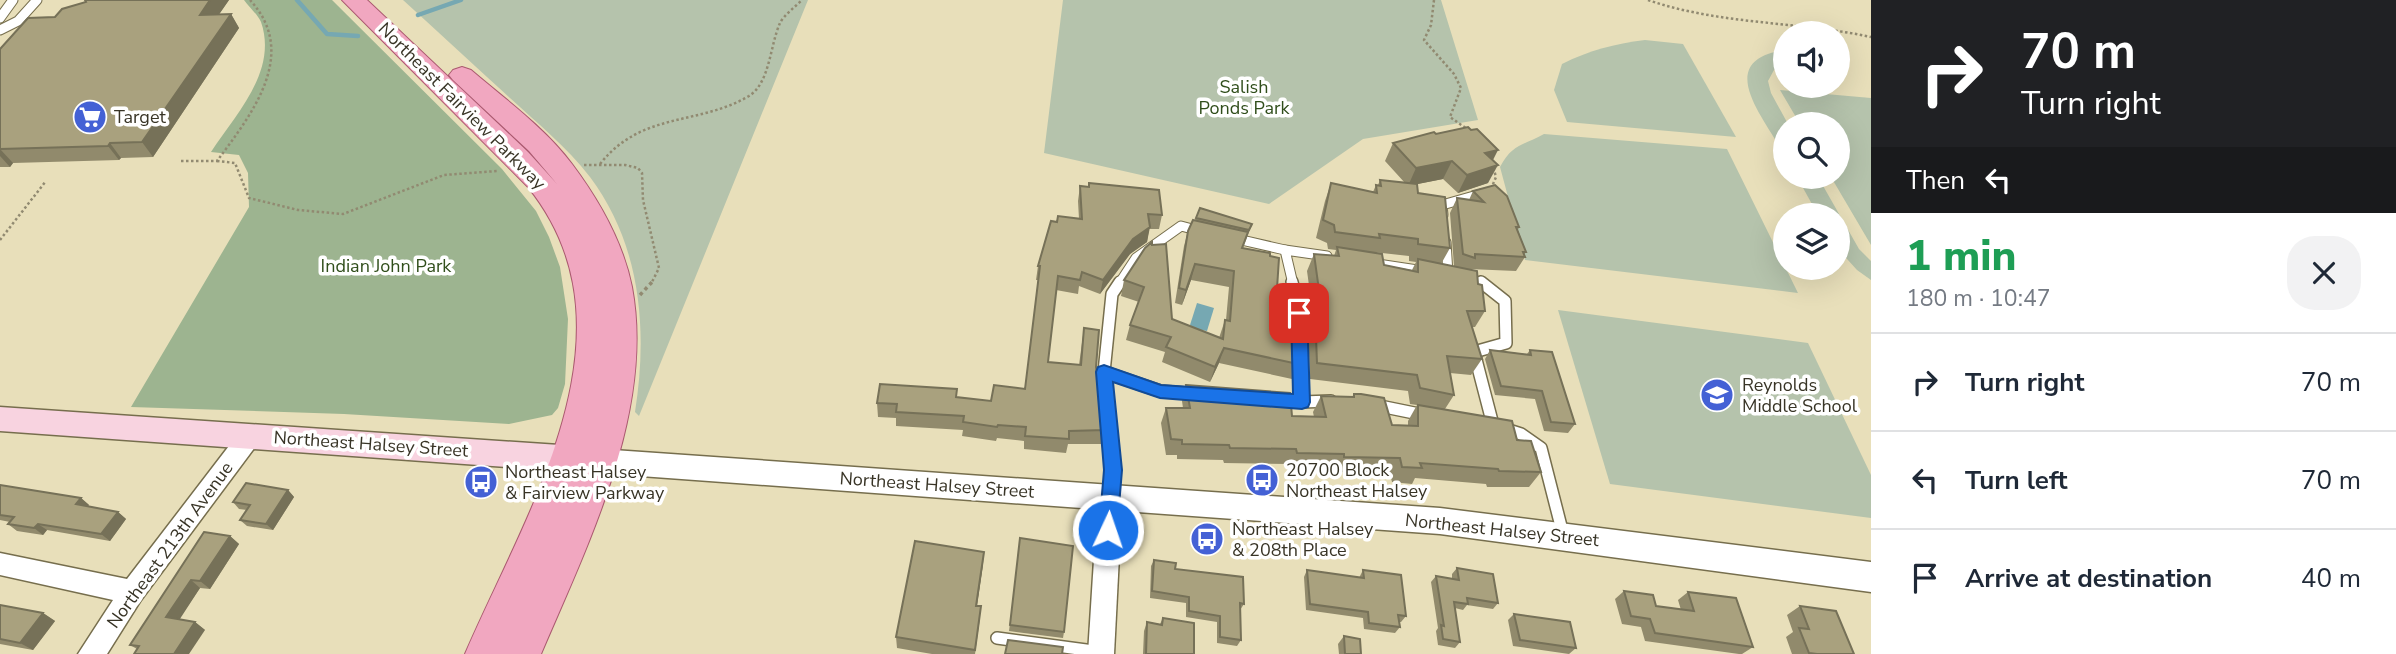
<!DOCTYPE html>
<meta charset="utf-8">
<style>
:root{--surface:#fff;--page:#f2f2f3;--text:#1f2937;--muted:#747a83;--line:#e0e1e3}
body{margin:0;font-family:"Nunito Sans",sans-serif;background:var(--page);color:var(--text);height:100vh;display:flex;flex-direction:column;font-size:26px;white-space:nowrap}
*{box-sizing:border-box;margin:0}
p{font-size:23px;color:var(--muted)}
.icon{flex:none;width:38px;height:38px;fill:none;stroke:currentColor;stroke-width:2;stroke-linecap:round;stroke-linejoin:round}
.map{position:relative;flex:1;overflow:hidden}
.drawer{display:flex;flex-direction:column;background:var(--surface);width:525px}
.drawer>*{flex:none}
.banner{background:#202124;color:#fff;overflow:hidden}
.buttons{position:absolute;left:1773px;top:21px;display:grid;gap:14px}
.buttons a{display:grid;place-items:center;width:77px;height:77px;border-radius:50%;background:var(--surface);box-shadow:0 7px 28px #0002;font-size:35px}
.pin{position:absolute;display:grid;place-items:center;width:60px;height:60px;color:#fff;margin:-30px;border-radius:14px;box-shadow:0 4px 10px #0006}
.me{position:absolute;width:77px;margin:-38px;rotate:3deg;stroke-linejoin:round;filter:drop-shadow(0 0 5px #0008)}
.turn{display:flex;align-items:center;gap:24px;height:147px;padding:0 35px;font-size:32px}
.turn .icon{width:91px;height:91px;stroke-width:2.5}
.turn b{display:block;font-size:49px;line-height:60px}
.then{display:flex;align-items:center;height:66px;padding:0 35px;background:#0003;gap:14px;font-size:26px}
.round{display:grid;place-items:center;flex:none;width:74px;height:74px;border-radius:28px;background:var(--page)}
.summary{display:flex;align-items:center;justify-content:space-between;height:119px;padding:0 35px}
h1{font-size:42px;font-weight:800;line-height:52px;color:#1e9e55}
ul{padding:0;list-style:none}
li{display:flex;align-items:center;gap:21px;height:98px;padding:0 35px;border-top:2px solid var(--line)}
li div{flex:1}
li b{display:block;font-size:26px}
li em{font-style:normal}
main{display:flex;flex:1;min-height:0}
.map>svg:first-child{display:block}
.green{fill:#b5c3ac}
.forest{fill:#9db490}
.water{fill:#76a8b2}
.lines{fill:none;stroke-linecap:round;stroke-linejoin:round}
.stream{stroke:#76a8b2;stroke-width:4.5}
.service-far1-casing{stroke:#766e4d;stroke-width:11}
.service-casing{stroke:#766e4d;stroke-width:14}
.minor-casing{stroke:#766e4d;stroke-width:3}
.tertiary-casing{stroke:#766e4d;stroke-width:3}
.secondary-casing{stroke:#766e4d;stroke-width:3}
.primary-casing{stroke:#aa596f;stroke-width:2}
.path-far1{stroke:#918a71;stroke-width:2.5;stroke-dasharray:2.5 2.5;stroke-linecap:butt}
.path{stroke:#918a71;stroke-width:3.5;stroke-dasharray:3.5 3.5;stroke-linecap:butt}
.service-far1{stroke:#fff;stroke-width:9}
.service{stroke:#fff;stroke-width:11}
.minor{fill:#fff;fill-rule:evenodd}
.tertiary{fill:#fff;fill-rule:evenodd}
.secondary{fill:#f8d3e0;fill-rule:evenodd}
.primary{fill:#f1a7c0;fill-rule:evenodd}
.wall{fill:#918a6c;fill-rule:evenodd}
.shaded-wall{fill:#767158}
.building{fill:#a9a17e;stroke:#767158;stroke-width:2}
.route{fill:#1a73e8;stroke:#114b97;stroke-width:2}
.labels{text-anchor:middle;stroke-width:7;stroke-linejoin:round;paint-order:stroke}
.park-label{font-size:18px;fill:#304e1b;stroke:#fff}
.street-label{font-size:18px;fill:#383426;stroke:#fff}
.poi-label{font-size:18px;fill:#383426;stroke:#fff;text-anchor:start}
</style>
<main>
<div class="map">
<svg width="1871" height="654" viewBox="0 0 1871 654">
<rect width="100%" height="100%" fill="#e8dfba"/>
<g class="green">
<path d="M403 0H808L639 416 635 412C648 330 641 245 590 177 567 147 537 123 510 98 474 65 439 33 403 0Z"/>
<path d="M1063 0H1441L1478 120 1363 139 1269 204 1044 153Z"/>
<path d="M1645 40 1683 44 1736 137 1567 122 1554 90 1562 64C1590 50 1614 44 1645 40Z"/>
<path d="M1785 50V65L1774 70 1768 81 1771 93 1788 124H1785V156C1764 117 1712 61 1785 50Z"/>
<path d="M1780 90 1871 98V245L1831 177H1838V124H1800Z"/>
<path d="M1544 134 1727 149 1798 293 1525 260 1500 167C1513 143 1523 146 1544 134Z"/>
<path d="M1797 177H1818L1859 249 1871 261V280L1857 270 1838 249V215H1818Z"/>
<path d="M1558 310 1808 343 1871 475V518L1610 484Z"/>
</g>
<path class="forest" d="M244 0H332L502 169 536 211 549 237 560 267 568 319 565 384 558 408 552 415 509 424 344 414 131 407 249 207 248 173 239 155 211 152C236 114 278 71 261 22 258 15 249 7 244 0Z"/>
<path class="water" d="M1197 303 1214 308 1207 331 1195 329 1190 325Z"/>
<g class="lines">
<g class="stream">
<path d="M297 0 327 34 358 36"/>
<path d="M418 15 461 0"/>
</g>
<defs>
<g id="service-far1">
<path d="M0 18 13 0"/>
<path d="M0 30 18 21 37 0"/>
<path d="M1443 215 1442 205 1481 194"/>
<path d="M1233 238 1285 250"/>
<path d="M1446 242 1448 274"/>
<path d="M1371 263 1424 271"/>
<path d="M1464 278 1483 284"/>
<path d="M1119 284 1136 258 1181 226 1200 231"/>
<path d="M1293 284 1285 250 1327 256"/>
</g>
<g id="service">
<path d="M1481 282 1505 301 1506 343 1474 352 1493 425 1521 434 1541 448 1563 534"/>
<path d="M1104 372 1112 294 1120 282"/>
<path d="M1279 400 1302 402 1299 313 1292 282"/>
<path d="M1302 402 1331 401"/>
<path d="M1375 405 1424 415"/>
<path d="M1110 497 1113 469 1104 372 1160 391 1197 394"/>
<path d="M997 638 1101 652"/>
</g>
<g id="minor">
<path d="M250 426 258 429 261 436 258 443 141 600 107 654H78L113 600 0 575V553L127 579 242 429Z"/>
<path d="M1110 487 1118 490 1122 497 1114 654H1088L1098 497 1102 490Z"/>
</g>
<path id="tertiary" d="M599 449 1440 508 1871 562V592L1440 534 599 473 589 470 584 461 589 452Z"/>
<path id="secondary" d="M0 407 589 447 600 451 605 460 600 469 589 473 0 431Z"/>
<path id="primary" d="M342 0H367L528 152 557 184 529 151 453 80 449 75 453 70 462 67 471 70C505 99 545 128 572 164 599 200 623 242 632 287 655 410 588 544 541 654H465C525 514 644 331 528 187Z"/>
</defs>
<use href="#service-far1" class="service-far1-casing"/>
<use href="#service" class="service-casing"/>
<use href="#minor" class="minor-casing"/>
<use href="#tertiary" class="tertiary-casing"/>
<use href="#secondary" class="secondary-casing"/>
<use href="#primary" class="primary-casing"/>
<g class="path-far1">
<path d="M1434 0 1431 25 1424 40 1454 74 1461 88 1450 117 1467 129"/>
<path d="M1648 0C1720 25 1797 21 1871 37"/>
<path d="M181 161H217C251 115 300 54 250 0"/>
<path d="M217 161 235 163 249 198 298 210 343 214 444 175 497 171"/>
<path d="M600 164C642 111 698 126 749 96 770 83 770 45 780 23 784 15 795 7 802 0"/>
<path d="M584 165H625L638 168 642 173 643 200 659 268 651 284"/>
<path d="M1491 189 1496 177 1494 170"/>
<path d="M0 240 46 181"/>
</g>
<path class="path" d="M640 295 652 282"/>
<use href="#service-far1" class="service-far1"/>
<use href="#service" class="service"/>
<use href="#minor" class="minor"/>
<use href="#tertiary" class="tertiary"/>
<use href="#secondary" class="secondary"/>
<use href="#primary" class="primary"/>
</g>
<g class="wall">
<path d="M85 0H229L219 14H231L239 28 153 157 121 158 119 160 13 163 10 167H0V49L55 17 86 2Z"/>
<path d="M1436 134 1493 160 1488 183 1458 193 1443 179 1417 184 1418 193 1450 248 1441 264 1454 266 1450 213 1457 198 1469 200 1473 191 1519 227 1518 230 1526 252 1524 255 1525 257 1516 271 1469 269 1478 284 1485 311 1475 327H1472L1482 359 1471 375 1450 373 1454 395 1445 409 1517 440 1541 472 1529 487H1487L1486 484 1415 478 1412 484 1392 482 1390 474 1336 472 1335 469 1289 468 1288 464 1224 463 1223 460 1177 459V455H1166L1161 423 1166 408H1183L1182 401 1186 385 1292 416 1314 417 1313 412 1321 396 1352 397 1354 394 1392 425 1408 426V421L1417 405 1410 404 1408 391 1310 379 1308 327 1313 314 1307 271 1314 254 1334 256 1336 250 1328 249 1327 243 1316 238 1325 201 1331 183 1373 192 1376 185H1378L1380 180 1405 183 1385 161 1393 143ZM1373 252 1409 256V261L1416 262 1412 270 1384 265Z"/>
<path d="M1089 183 1162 215 1159 229H1149L1147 242 1130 254 1100 294 1079 286 1078 294 1056 290 1048 362 1079 365 1084 328 1096 367 1105 430 1102 444H1068L1066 453 1024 449V441L997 438 996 441 962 436 963 430 896 426V418L878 417 877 403 957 397 991 401 1025 389 1038 280H1036L1038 266 1057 222 1079 219 1078 201 1080 186 1088 187Z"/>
<path d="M1200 208 1252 224 1243 248 1276 304 1298 364 1292 379 1219 363 1210 382 1162 362 1165 352 1126 340 1130 325 1139 302 1121 296 1124 280 1145 248 1172 319 1219 338 1225 320H1226L1229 287 1191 280 1182 305 1175 303 1184 246 1188 231 1195 220Z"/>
<path d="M1490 350 1527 354 1530 350 1575 424 1568 433 1544 431 1535 399 1495 395 1485 359Z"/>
<path d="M0 485 81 498 89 505 88 506 118 512 126 519 110 541 47 530 43 535 17 531 8 524 10 522 0 520Z"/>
<path d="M288 490 294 497 273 530 247 526 240 520 247 510 239 509 233 502Z"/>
<path d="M230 536 239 544 210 589 200 588 179 619 195 622 205 630 137 649 130 645Z"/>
<path d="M1020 538 1064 632 1063 638 1009 631Z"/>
<path d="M1154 560 1175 569 1244 604 1240 610 1241 640 1237 646 1217 643V622L1186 617V603L1150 598 1151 566Z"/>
<path d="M983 564 977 606 980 618 975 654H932L897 648 896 637Z"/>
<path d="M1457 568 1498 603 1493 609 1467 605 1463 610 1455 608 1460 642 1455 648 1438 645 1436 631 1438 628 1431 582 1436 576 1452 579V574Z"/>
<path d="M1307 570 1359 578 1363 570 1406 616 1401 622H1399L1400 627 1395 633 1364 629 1363 618 1306 610 1304 577Z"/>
<path d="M1624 591 1656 606 1681 610 1678 600 1688 592 1753 647 1742 654H1739L1645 641 1641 627 1622 624 1615 599Z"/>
<path d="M0 605 43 613 55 621 33 650 0 644Z"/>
<path d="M1800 606 1854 654H1792L1786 637 1793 632 1787 615Z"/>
<path d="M1514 614 1576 648 1569 654 1513 646 1508 620Z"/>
<path d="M1163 618 1194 654H1143L1144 631 1147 622 1160 624Z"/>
<path d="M1344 636 1361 654H1339L1338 644Z"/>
</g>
<g class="shaded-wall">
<path d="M210 0H229L209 29 200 15Z"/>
<path d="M231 14 239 28 153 157 142 142Z"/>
<path d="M110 143 121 158 119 160 108 146Z"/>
<path d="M0 149 13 163 10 167 0 156Z"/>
<path d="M1498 150 1489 168 1485 153Z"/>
<path d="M1452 161 1443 179 1408 186 1416 168Z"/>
<path d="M1498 165 1488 183 1458 193 1467 175Z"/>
<path d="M1150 227 1147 242 1130 254 1100 294 1103 280 1133 239Z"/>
<path d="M1195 264 1191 280 1182 305 1186 290Z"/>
<path d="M1224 348 1219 363 1210 382 1215 367Z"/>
<path d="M288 490 294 497 273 530 266 524Z"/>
<path d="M81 498 89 505 84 510 76 504Z"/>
<path d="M118 512 126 519 110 541 101 534Z"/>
<path d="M38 524 47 530 43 535 34 528Z"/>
<path d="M230 536 239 544 210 589 200 581Z"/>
<path d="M984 552 983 564 975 617 976 606Z"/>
<path d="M191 580 200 588 176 625 166 617Z"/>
<path d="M43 613 55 621 33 650 20 643Z"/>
<path d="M195 622 205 630 189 654H174Z"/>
</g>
<g class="building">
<path d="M85 0H210L200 15 231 14 142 142 110 143 108 146 0 149V49L28 18 55 17 62 9 86 2Z"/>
<path d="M1468 127 1471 130 1477 129 1498 150 1485 153 1498 165 1467 175 1452 161 1416 168 1393 143 1434 132 1436 134Z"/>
<path d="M1380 180 1417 184 1418 193 1445 197 1450 248 1418 244V239L1379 234 1380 238 1335 232 1334 225 1323 220 1331 183 1377 193 1376 185 1381 186Z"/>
<path d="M1089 183 1159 190 1162 215 1148 214 1150 227 1133 239 1103 280 1082 272 1080 280 1058 276 1048 362 1081 365 1084 328 1099 330 1096 367 1105 430 1069 431V439L1025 436 1026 427 998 425 997 427 963 422 964 416 896 412 897 404 877 403 880 384 957 389 956 397 991 401 994 385 1025 389 1040 266H1038L1051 221 1057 222 1058 216 1082 219 1080 186 1089 187Z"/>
<path d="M1495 185 1507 196 1519 227H1516L1526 252H1523L1525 257 1475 254V258L1463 254 1457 198 1484 202 1473 191Z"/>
<path d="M1200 208 1252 224 1249 230 1196 218Z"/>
<path d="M1193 220 1248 232 1242 248 1270 253V256L1279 258 1276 304 1297 308 1298 364 1224 348 1215 367 1166 347 1171 337 1130 325 1144 287 1124 280 1145 248 1152 242V245L1166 244 1172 319 1223 339 1225 320 1230 321 1234 271 1195 264 1186 290 1179 288 1188 231Z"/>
<path d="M1337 247 1382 254 1384 265 1418 272V259L1477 271 1478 284 1482 285 1485 311H1467L1482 359 1447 356 1454 395 1420 388 1417 375 1317 363 1315 311 1322 312 1314 254 1339 256Z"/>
<path d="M1490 350 1531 355 1530 350 1552 352 1575 424 1551 422 1542 391 1501 386Z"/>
<path d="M1186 385 1290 393 1292 416 1326 417 1321 396 1354 397V394H1361L1384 398 1392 425 1418 426V405L1512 421 1517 440 1531 441 1541 472 1499 471 1498 469 1420 463 1422 468 1402 467 1400 458 1344 457V454L1297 453 1296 449 1230 448 1229 445 1182 444V440L1171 439 1166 408H1190Z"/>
<path d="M246 483 288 490 266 524 240 520 250 505 233 502Z"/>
<path d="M0 485 81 498 76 504 118 512 101 534 38 524 34 528 8 524 14 517 0 515Z"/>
<path d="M204 532 230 536 200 581 191 580 166 617 195 622 174 654H134L139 646 130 645Z"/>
<path d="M1020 538 1073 546 1064 632 1010 625Z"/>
<path d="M915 541 984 552 976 606H981L975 650 896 637Z"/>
<path d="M1154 560 1176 563 1175 569 1243 577 1244 604 1240 603 1241 640 1220 637V616L1189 611V597L1152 591Z"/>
<path d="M1457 568 1493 574 1498 603 1467 598 1468 604 1454 602 1460 642 1443 639 1441 625 1444 626 1436 576 1459 580Z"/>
<path d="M1307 570 1364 578 1363 570 1401 575 1406 616 1398 615 1400 627 1369 623 1368 612 1310 604Z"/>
<path d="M1624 591 1653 595 1656 606 1694 611 1688 592 1736 598 1753 647 1655 633 1650 619 1631 616Z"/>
<path d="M0 605 43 613 20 643 0 639Z"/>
<path d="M1800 606 1836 611 1854 654H1817L1809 653 1799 628 1809 629Z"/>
<path d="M1514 614 1570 622 1576 648 1520 640Z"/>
<path d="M1163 618 1194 623V654H1146L1147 622 1162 625Z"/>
<path d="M1344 636 1360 639 1361 654H1345Z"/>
<path d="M1008 640 1063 647 1062 654H1005Z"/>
</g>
<path class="route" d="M1299 307 1307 313 1310 402 1308 407 1302 409 1160 398 1113 382 1122 470 1117 530 1114 536 1108 538 1101 536 1099 530 1104 470 1096 372 1098 367 1104 365 1161 385 1293 394 1291 313Z"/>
<defs>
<symbol id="supermarket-disc" viewBox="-11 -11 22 22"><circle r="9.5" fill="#4461d5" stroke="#fff"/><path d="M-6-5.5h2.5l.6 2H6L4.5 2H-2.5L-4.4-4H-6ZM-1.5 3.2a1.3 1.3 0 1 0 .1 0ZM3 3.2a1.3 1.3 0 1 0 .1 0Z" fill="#fff"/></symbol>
<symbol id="school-disc" viewBox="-11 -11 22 22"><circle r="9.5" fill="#4461d5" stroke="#fff"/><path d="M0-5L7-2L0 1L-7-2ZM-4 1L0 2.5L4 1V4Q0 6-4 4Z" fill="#fff"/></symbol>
<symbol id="bus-disc" viewBox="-11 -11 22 22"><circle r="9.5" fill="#4461d5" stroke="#fff"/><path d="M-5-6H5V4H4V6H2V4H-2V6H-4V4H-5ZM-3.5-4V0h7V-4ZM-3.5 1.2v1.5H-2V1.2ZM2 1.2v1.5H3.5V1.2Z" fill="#fff"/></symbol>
</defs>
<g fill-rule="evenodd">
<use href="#supermarket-disc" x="71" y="98" width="38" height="38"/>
<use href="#school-disc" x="1698" y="376" width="38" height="38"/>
<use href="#bus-disc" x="1243" y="461" width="38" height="38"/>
<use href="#bus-disc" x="462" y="463" width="38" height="38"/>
<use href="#bus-disc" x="1188" y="520" width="38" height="38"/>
</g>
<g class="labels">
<g class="park-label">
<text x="1244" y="93">Salish<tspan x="1244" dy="21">Ponds Park</tspan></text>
<text x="386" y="272">Indian John Park</text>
</g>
<g class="street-label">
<text transform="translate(462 106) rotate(45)" y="6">Northeast Fairview Parkway</text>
<text transform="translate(371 444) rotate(4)" y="6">Northeast Halsey Street</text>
<text transform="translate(937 485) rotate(4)" y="6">Northeast Halsey Street</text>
<text transform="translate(1502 530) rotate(6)" y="6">Northeast Halsey Street</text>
<text transform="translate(170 545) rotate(-54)" y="6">Northeast 213th Avenue</text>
</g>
<g class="poi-label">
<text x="114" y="123">Target</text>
<text x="1742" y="391">Reynolds<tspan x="1742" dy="21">Middle School</tspan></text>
<text x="1286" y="476">20700 Block<tspan x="1286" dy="21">Northeast Halsey</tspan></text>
<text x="505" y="478">Northeast Halsey<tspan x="505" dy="21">&amp; Fairview Parkway</tspan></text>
<text x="1232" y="535">Northeast Halsey<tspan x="1232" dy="21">&amp; 208th Place</tspan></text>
</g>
</g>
</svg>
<div class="buttons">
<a><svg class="icon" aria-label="sound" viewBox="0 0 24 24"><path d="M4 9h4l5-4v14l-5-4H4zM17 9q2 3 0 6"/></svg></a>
<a><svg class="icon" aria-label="search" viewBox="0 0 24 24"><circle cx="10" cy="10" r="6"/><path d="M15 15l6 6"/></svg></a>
<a><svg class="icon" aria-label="layers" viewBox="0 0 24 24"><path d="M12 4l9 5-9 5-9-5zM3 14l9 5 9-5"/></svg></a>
</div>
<div class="pin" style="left:1299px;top:313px;background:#d93025"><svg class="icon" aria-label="arrive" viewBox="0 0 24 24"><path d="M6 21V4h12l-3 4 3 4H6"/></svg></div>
<svg class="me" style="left:1108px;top:530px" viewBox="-20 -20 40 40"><circle r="17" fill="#1a73e8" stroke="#fff" stroke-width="3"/><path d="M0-11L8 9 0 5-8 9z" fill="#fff"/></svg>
</div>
<section class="drawer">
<div class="banner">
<div class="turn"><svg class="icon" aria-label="right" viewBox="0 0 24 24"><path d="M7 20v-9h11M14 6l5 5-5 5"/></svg><div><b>70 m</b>Turn right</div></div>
<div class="then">Then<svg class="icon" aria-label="left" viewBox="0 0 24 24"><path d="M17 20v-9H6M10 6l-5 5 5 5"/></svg></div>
</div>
<div class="summary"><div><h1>1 min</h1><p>180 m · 10:47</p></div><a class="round"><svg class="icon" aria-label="close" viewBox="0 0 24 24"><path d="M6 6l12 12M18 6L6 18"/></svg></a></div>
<ul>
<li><svg class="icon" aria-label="right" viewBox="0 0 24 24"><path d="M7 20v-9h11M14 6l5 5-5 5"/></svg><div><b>Turn right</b></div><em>70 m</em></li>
<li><svg class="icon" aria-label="left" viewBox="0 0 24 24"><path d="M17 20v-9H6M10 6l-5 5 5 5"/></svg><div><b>Turn left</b></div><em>70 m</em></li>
<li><svg class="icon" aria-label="arrive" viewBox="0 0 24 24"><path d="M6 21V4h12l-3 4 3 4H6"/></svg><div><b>Arrive at destination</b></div><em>40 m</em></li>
</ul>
</section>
</main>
